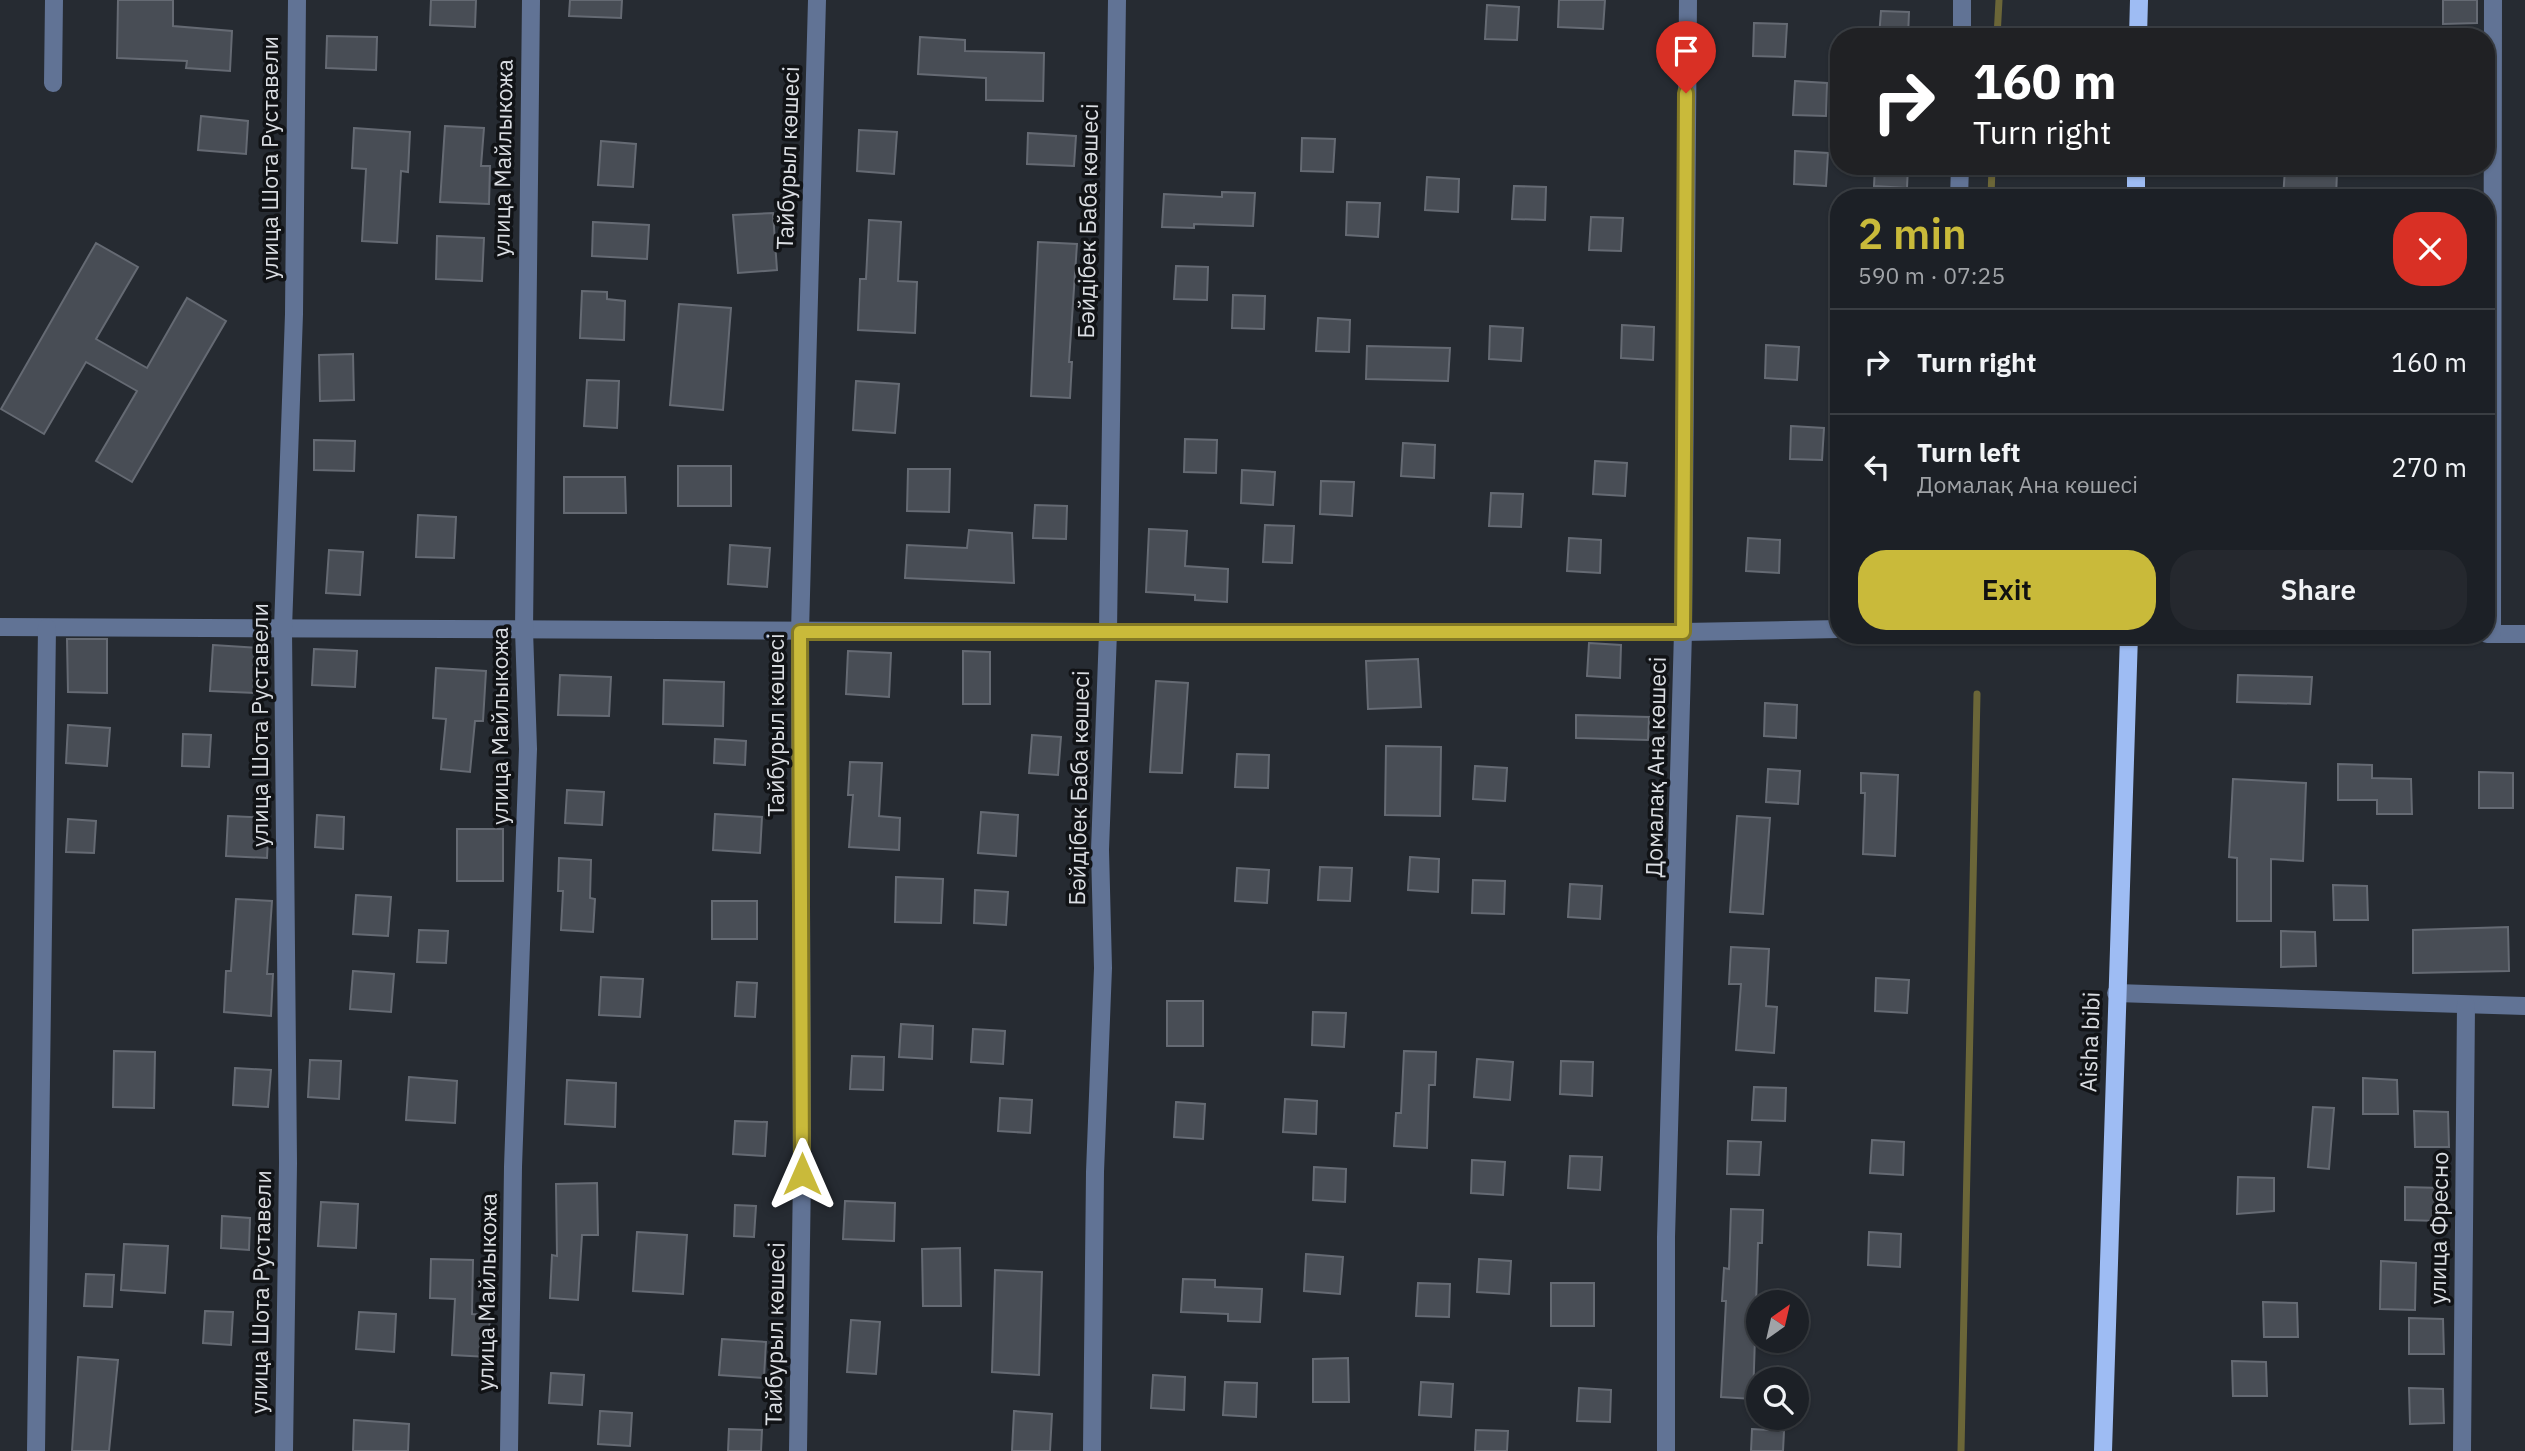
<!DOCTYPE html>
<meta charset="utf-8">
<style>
:root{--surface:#1c2026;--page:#25282e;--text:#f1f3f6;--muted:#a0a3a7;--line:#3a3e43;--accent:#c9ba3a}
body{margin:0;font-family:"IBM Plex Sans",sans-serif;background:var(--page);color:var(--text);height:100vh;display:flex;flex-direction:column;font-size:26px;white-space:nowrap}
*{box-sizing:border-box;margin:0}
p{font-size:23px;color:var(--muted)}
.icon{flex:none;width:38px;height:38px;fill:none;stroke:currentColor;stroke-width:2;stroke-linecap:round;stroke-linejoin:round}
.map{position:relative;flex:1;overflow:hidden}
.drawer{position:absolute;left:1830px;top:189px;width:665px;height:455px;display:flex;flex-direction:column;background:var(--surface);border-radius:28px;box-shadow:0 2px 5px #0004,0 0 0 2px var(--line)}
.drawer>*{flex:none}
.top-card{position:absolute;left:1830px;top:28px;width:665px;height:147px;border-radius:28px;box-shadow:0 2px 5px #0004,0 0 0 2px var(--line);background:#202124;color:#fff;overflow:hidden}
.needle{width:46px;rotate:34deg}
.controls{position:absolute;left:1746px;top:1290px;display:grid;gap:14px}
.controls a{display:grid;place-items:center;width:63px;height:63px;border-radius:50%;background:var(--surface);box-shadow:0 2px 5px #0004,0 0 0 2px var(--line);font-size:35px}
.pin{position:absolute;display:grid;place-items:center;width:60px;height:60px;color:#fff;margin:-72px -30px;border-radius:50% 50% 50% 0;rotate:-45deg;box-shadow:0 0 7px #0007}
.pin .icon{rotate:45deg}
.me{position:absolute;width:77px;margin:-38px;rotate:0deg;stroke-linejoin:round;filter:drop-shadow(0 0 5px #0008)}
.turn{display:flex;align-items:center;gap:24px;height:147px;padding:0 28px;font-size:32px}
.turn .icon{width:91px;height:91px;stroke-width:2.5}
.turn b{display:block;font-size:49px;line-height:60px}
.round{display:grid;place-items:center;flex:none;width:74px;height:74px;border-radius:28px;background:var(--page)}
.summary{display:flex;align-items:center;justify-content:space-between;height:119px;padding:0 28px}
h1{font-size:42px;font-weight:600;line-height:52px;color:var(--accent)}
.action{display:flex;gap:14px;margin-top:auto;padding:14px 28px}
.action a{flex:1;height:80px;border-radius:28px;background:var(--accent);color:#111;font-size:28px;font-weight:600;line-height:80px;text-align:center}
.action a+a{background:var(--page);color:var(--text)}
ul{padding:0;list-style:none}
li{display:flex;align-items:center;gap:21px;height:105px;padding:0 28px;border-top:2px solid var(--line)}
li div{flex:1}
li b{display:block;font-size:26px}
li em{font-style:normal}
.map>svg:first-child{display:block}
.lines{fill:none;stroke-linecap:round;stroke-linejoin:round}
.stream{stroke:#6b6638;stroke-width:7}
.building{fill:#484d55;stroke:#656a73;stroke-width:2}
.minor{stroke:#617395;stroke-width:18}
.major{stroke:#9ebcf3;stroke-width:18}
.route-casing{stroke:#837926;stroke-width:18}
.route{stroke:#c9ba3a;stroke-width:12}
.labels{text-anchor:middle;stroke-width:7;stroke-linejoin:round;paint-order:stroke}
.street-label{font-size:23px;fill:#dadde2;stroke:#111316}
</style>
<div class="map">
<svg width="2525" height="1451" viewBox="0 0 2525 1451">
<rect width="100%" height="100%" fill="#262b32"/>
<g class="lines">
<g class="stream">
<path d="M1997 37 1999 0"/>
<path d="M1991 198 1992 166"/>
<path d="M1979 639V635"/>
<path d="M1961 1451 1977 694"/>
</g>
</g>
<g class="building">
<path d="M118 0H173V26L232 31 230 71 186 68 187 61 117 58Z"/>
<path d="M431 0H476L475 27 430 25Z"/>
<path d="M570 0H622L621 18 569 16Z"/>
<path d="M1559 0H1605L1603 29 1558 27Z"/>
<path d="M2443 0H2477V23L2443 24Z"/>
<path d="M1487 5 1519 7 1517 40 1485 39Z"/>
<path d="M1881 11 1909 12 1908 37H1879Z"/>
<path d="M1754 23 1787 24 1785 57 1753 56Z"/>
<path d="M327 36 377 37 376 70 326 68Z"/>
<path d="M920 37 965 40V51L1044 53 1043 101 986 100V78L918 74Z"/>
<path d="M1795 81 1827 83 1826 116 1793 115Z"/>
<path d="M201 116 248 121 246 154 198 150Z"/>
<path d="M445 126 484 128 481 166H490L489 204 440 202Z"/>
<path d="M354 128 410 132 408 172 401 171 397 243 362 241 366 169 352 168Z"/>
<path d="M859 130 897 132 894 174 857 171Z"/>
<path d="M1028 133 1076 136 1074 166 1027 164Z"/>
<path d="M1302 138 1335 139 1333 172 1301 171Z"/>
<path d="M601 141 636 144 633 187 598 185Z"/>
<path d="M1795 151 1828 153 1826 186 1794 184Z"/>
<path d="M1875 166H1908L1907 188 1874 186Z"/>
<path d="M2285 169 2337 172 2336 198H2283Z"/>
<path d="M1427 177 1459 179 1458 212 1425 210Z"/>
<path d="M1514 186 1546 187 1545 220 1512 219Z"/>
<path d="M1222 192 1255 193 1253 226 1194 224V228L1162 227 1164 194 1222 197Z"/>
<path d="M1347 202 1380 203 1378 237 1346 235Z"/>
<path d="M773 213 777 270 738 273 733 215Z"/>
<path d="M1591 217 1623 218 1621 251 1589 250Z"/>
<path d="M869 220 901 222 898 281 917 282 915 333 858 330 860 279H866Z"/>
<path d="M593 222 649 225 647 259 592 256Z"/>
<path d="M437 236 484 238 482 281 436 279Z"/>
<path d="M1038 242 1077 244 1069 362H1072L1070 398 1031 396Z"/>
<path d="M96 243 138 267 96 339 147 368 187 298 226 321 132 482 96 461 137 391 86 362 44 434 1 409Z"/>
<path d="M1176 266 1208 267 1207 300 1174 299Z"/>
<path d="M582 291 607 292V299L625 301 624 340 580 338Z"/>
<path d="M1233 295 1265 296 1264 329 1232 328Z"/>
<path d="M679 304 731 308 723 410 670 405Z"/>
<path d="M1318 318 1350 320 1349 352 1316 351Z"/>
<path d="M1622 325 1654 327 1653 360 1621 358Z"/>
<path d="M1490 326 1523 328 1521 361 1489 359Z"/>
<path d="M1766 345 1799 347 1797 380 1765 378Z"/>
<path d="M1367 346 1450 348 1448 381 1366 379Z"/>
<path d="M353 354 354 400 320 401 319 355Z"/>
<path d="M587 380 619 381 617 428 584 426Z"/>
<path d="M856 381 899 384 895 433 853 430Z"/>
<path d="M1791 426 1824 428 1822 460 1790 459Z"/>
<path d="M1185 439 1217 440 1216 473 1184 472Z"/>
<path d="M314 440 355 441 354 471 314 470Z"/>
<path d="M1403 443 1435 445 1434 478 1401 476Z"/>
<path d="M1595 461 1627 463 1625 496 1593 494Z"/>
<rect x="678" y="466" width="53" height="40"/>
<path d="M908 469H950L949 512 907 511Z"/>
<path d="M1242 470 1275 472 1273 505 1241 503Z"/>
<path d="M564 477H625L626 513H564Z"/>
<path d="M1321 481 1354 482 1352 516 1320 514Z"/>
<path d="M1491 493 1523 494 1521 527 1489 526Z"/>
<path d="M1035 505 1067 506 1066 539 1033 538Z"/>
<path d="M418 515 456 517 454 558 416 557Z"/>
<path d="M1265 525 1294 526 1292 563 1263 562Z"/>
<path d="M1149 529 1187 531 1185 566 1228 569 1227 602 1195 600V595L1146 592Z"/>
<path d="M969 530 1012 533 1014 583 905 578 907 545 967 548Z"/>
<path d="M1569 538 1601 540 1600 573 1567 571Z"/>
<path d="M1748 538 1780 540 1779 573 1746 571Z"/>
<path d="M730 545 770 548 767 587 728 584Z"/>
<path d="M329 550 363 552 360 595 326 593Z"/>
<path d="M67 639H107V693L68 692Z"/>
<path d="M1589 643 1621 645 1620 678 1587 676Z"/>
<path d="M213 645 260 648 257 693 210 691Z"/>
<path d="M314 649 357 651 355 687 312 685Z"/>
<path d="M848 651 891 653 889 697 846 694Z"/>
<path d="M963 651 990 652V704H963Z"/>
<path d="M1418 659 1421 707 1368 709 1366 661Z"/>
<path d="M436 668 486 671 483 721H475L470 772 441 769 446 719 433 718Z"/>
<path d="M560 675 611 677 609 716 558 715Z"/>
<path d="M2238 675 2312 677 2310 704 2237 702Z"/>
<path d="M664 680 724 682 723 726 663 724Z"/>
<path d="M1156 681 1188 683 1182 773 1150 772Z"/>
<path d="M1765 703 1797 705 1796 738 1764 736Z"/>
<path d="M1576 715 1649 717 1648 740 1576 738Z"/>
<path d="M68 725 110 728 107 766 66 763Z"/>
<path d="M183 734 211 735 209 767 182 766Z"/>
<path d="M1032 735 1061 737 1058 775 1029 773Z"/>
<path d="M715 739 746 741 745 765 714 763Z"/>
<path d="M1386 746 1441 747 1440 816 1385 815Z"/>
<path d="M1237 754 1269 755 1268 788 1235 787Z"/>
<path d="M850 762 882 763 879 816 900 818 899 850 849 847 853 795H848Z"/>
<path d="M2338 764 2372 765V778L2411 779 2412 814H2377V800H2338Z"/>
<path d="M1475 766 1507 768 1505 801 1473 799Z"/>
<path d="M1768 769 1800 771 1798 804 1766 802Z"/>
<path d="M2479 772 2513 773V808H2479Z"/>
<path d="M1861 773 1898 775 1895 856 1863 854 1865 793H1861Z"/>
<path d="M2233 779 2306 783 2303 861 2271 859V921H2237V858L2229 857Z"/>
<path d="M567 790 604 792 602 825 565 823Z"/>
<path d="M981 812 1018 815 1016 856 978 853Z"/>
<path d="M715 814 762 817 760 853 713 850Z"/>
<path d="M317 815 344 817 343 849 315 847Z"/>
<path d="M228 816 269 818 267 858 226 856Z"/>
<path d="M1737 816 1770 818 1763 914 1730 912Z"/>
<path d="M68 819 96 821 94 853 66 852Z"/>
<rect x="457" y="829" width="46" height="52"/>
<path d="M1410 857 1439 859 1438 892 1408 890Z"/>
<path d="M559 858 591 860 590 898 595 899 593 932 561 930 563 891H558Z"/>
<path d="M1320 867 1352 868 1350 901 1318 900Z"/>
<path d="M1237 868 1269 870 1267 903 1235 901Z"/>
<path d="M896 877 943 879 941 923 895 922Z"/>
<path d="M1473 880 1505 881 1504 914 1472 913Z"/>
<path d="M1570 884 1602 886 1600 919 1568 917Z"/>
<path d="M2333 885 2367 886 2368 920H2334Z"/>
<path d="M975 890 1008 892 1006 925 974 923Z"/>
<path d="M356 895 391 897 388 936 353 934Z"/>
<path d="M236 899 272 901 267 974H273L271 1016 224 1012 226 971H231Z"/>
<rect x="712" y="901" width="45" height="38"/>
<path d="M2508 927 2509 971 2413 973V930Z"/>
<path d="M419 930 448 931 446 963 417 962Z"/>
<path d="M2281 931 2315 932 2316 966 2281 967Z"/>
<path d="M1731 947 1769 949 1766 1006 1777 1007 1774 1053 1736 1050 1741 984H1729Z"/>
<path d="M353 971 394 974 391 1012 350 1009Z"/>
<path d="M601 977 643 979 640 1017 599 1015Z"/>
<path d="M1876 978 1909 980 1907 1013 1875 1011Z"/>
<path d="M737 982 757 983 755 1017 735 1016Z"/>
<rect x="1167" y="1001" width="36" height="45"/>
<path d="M1313 1012 1346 1013 1344 1047 1312 1045Z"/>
<path d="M901 1024 933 1026 932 1059 899 1057Z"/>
<path d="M973 1029 1005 1031 1003 1064 971 1062Z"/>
<path d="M114 1051 155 1052 154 1108 113 1107Z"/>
<path d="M1404 1051 1436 1052 1435 1085H1429L1427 1148 1394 1146 1396 1113H1401Z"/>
<path d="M852 1056 884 1057 883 1090 850 1089Z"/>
<path d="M1477 1059 1513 1062 1510 1100 1474 1097Z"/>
<path d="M310 1060 341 1061 339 1099 308 1097Z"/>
<path d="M1561 1061 1593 1062 1592 1096 1560 1094Z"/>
<path d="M235 1068 271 1070 268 1107 233 1105Z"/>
<path d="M409 1077 457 1081 455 1123 406 1120Z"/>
<path d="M2363 1078 2397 1080 2398 1114H2363Z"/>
<path d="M567 1080 616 1083 615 1127 565 1124Z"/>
<path d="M1754 1087 1786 1088 1785 1121 1752 1120Z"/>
<path d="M1000 1098 1032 1100 1030 1133 998 1131Z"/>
<path d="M1285 1099 1317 1101 1316 1134 1283 1132Z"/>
<path d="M1176 1102 1205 1104 1203 1139 1174 1137Z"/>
<path d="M2313 1107 2334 1108 2329 1169 2308 1167Z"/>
<path d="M2414 1111 2448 1112 2449 1147H2415Z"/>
<path d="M735 1121 767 1122 765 1156 733 1154Z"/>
<path d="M1872 1140 1904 1142 1903 1175 1870 1173Z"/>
<path d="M1728 1141 1761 1142 1759 1175 1727 1174Z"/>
<path d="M1570 1156 1602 1157 1600 1190 1568 1188Z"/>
<path d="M1472 1160 1505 1162 1503 1195 1471 1193Z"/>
<path d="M1314 1167 1346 1169 1345 1202 1313 1200Z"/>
<path d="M2238 1177 2274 1178V1211L2237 1214Z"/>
<path d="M597 1183 598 1235H582L578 1300 550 1298 552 1255 557 1256 556 1184Z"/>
<path d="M2405 1187 2442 1188 2439 1221 2405 1220Z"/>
<path d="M845 1201 895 1203 894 1241 843 1239Z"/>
<path d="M321 1202 358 1204 356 1248 318 1246Z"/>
<path d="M735 1205 756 1206 754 1237 734 1236Z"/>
<path d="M1731 1209 1763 1210 1762 1243H1758L1753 1399 1721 1397 1726 1301H1722L1724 1268 1729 1269Z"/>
<path d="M222 1216 250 1218 249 1250 221 1248Z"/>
<path d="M637 1232 687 1235 683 1294 633 1291Z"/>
<path d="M1869 1232 1901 1234 1900 1267 1868 1265Z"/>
<path d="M124 1244 168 1246 165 1293 121 1290Z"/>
<path d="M960 1248 961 1306H923L922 1249Z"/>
<path d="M1306 1254 1343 1257 1340 1294 1304 1291Z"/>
<path d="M431 1259 473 1260 472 1314 490 1315 488 1357 452 1355 455 1299 430 1298Z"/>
<path d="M1479 1259 1511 1261 1509 1294 1477 1292Z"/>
<path d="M2381 1261 2416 1263 2415 1310 2380 1309Z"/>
<path d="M995 1270 1042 1272 1039 1375 992 1372Z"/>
<path d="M86 1274 114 1275 112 1307 84 1306Z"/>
<path d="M1183 1279 1215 1280V1287L1262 1289 1260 1322 1228 1321V1314L1181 1312Z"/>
<path d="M1418 1283 1450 1284 1449 1317 1416 1316Z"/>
<rect x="1551" y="1283" width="43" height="43"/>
<path d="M2263 1302 2297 1303 2298 1337H2264Z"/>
<path d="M205 1311 233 1312 231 1345 203 1343Z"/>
<path d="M359 1312 396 1314 394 1352 356 1349Z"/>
<path d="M2409 1318 2443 1319 2444 1354H2409Z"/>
<path d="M851 1320 880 1322 876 1374 847 1372Z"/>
<path d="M722 1339 766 1342 764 1378 719 1375Z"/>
<path d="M78 1357 118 1360 109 1451H72Z"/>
<path d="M1348 1358 1349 1402H1313V1359Z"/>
<path d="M2232 1361 2266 1362 2267 1396H2233Z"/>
<path d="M551 1373 584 1375 582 1405 549 1403Z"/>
<path d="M1153 1375 1185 1377 1184 1410 1151 1408Z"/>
<path d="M1225 1382 1257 1383 1256 1417 1223 1415Z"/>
<path d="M1421 1382 1453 1384 1451 1417 1419 1415Z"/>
<path d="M1579 1388 1611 1390 1610 1422 1577 1421Z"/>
<path d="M2409 1388 2443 1389 2444 1423 2410 1424Z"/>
<path d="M600 1411 632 1413 630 1446 598 1444Z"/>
<path d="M1014 1411 1052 1414 1050 1451H1012Z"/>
<path d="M354 1420 409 1424 408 1451H353Z"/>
<path d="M729 1429 762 1430 761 1451H728Z"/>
<path d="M1752 1429 1784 1431 1783 1451H1751Z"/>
<path d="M1476 1430 1508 1431 1507 1451H1475Z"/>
</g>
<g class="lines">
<g class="minor">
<path d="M1962 37V0"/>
<path d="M53 83 54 0"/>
<path d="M1959 198 1960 166"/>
<path d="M0 627 1108 632H1683L1839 629"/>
<path d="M2487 634H2525"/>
<path d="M2492 634 2493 0"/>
<path d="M2116 993 2525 1006"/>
<path d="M36 1451 47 628"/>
<path d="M284 1451 288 1163 283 629 294 314 297 0"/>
<path d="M509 1451 513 1167 528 749 524 630 531 0"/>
<path d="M798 1451 802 1174 800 632 817 0"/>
<path d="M1092 1451 1095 1172 1103 968 1100 850 1108 632 1117 0"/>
<path d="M1666 1451V1237L1683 632 1688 0"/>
<path d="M2462 1451 2466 1005"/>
</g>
<g class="major">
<path d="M2138 37 2139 0"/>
<path d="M2136 198V166"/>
<path d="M2103 1451 2129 635"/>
</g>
</g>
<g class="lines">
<defs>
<path id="route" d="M802 1174 800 632H1683L1686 93"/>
</defs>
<use href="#route" class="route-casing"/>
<use href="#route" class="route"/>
</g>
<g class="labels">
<g class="street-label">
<text transform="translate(270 158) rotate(-90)" y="8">улица Шота Руставели</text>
<text transform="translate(503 158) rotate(-89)" y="8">улица Майлыкожа</text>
<text transform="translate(788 158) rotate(-88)" y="8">Тайбурыл көшесі</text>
<text transform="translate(1088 221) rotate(-89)" y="8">Бәйдібек Баба көшесі</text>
<text transform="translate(260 725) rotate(-90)" y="8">улица Шота Руставели</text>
<text transform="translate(776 725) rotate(-90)" y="8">Тайбурыл көшесі</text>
<text transform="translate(500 726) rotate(-90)" y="8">улица Майлыкожа</text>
<text transform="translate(1656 767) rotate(-89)" y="8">Домалақ Ана көшесі</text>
<text transform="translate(1079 788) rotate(-89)" y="8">Бәйдібек Баба көшесі</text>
<text transform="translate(2090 1042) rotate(-88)" y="8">Aisha bibi</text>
<text transform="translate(2439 1228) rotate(-89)" y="8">улица Фресно</text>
<text transform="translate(261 1292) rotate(-89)" y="8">улица Шота Руставели</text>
<text transform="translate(487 1292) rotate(-89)" y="8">улица Майлыкожа</text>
<text transform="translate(775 1334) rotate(-89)" y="8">Тайбурыл көшесі</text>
</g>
</g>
</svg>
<div class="controls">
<a><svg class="needle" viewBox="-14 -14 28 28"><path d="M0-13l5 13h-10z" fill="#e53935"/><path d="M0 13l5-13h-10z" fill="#a0a3a7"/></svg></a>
<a><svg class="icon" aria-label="search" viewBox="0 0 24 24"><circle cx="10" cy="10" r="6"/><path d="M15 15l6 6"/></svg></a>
</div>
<div class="pin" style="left:1686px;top:93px;background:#d93025"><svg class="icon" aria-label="arrive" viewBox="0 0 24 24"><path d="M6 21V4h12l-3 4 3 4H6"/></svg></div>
<svg class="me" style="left:802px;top:1174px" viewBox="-20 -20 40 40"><path d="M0-17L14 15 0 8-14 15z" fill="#c9ba3a" stroke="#fff" stroke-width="4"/></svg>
<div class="top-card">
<div class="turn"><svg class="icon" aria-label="right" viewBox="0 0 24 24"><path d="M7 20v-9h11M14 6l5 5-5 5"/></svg><div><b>160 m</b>Turn right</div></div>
</div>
<section class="drawer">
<div class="summary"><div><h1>2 min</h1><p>590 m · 07:25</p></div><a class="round" style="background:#d93025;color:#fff"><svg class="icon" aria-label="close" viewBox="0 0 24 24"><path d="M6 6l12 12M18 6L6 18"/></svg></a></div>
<ul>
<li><svg class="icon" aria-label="right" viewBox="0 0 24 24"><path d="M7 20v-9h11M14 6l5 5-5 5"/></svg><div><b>Turn right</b></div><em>160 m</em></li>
<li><svg class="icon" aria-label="left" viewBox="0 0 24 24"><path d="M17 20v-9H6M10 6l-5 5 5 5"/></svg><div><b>Turn left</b><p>Домалақ Ана көшесі</p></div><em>270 m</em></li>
</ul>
<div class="action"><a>Exit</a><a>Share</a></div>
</section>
</div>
